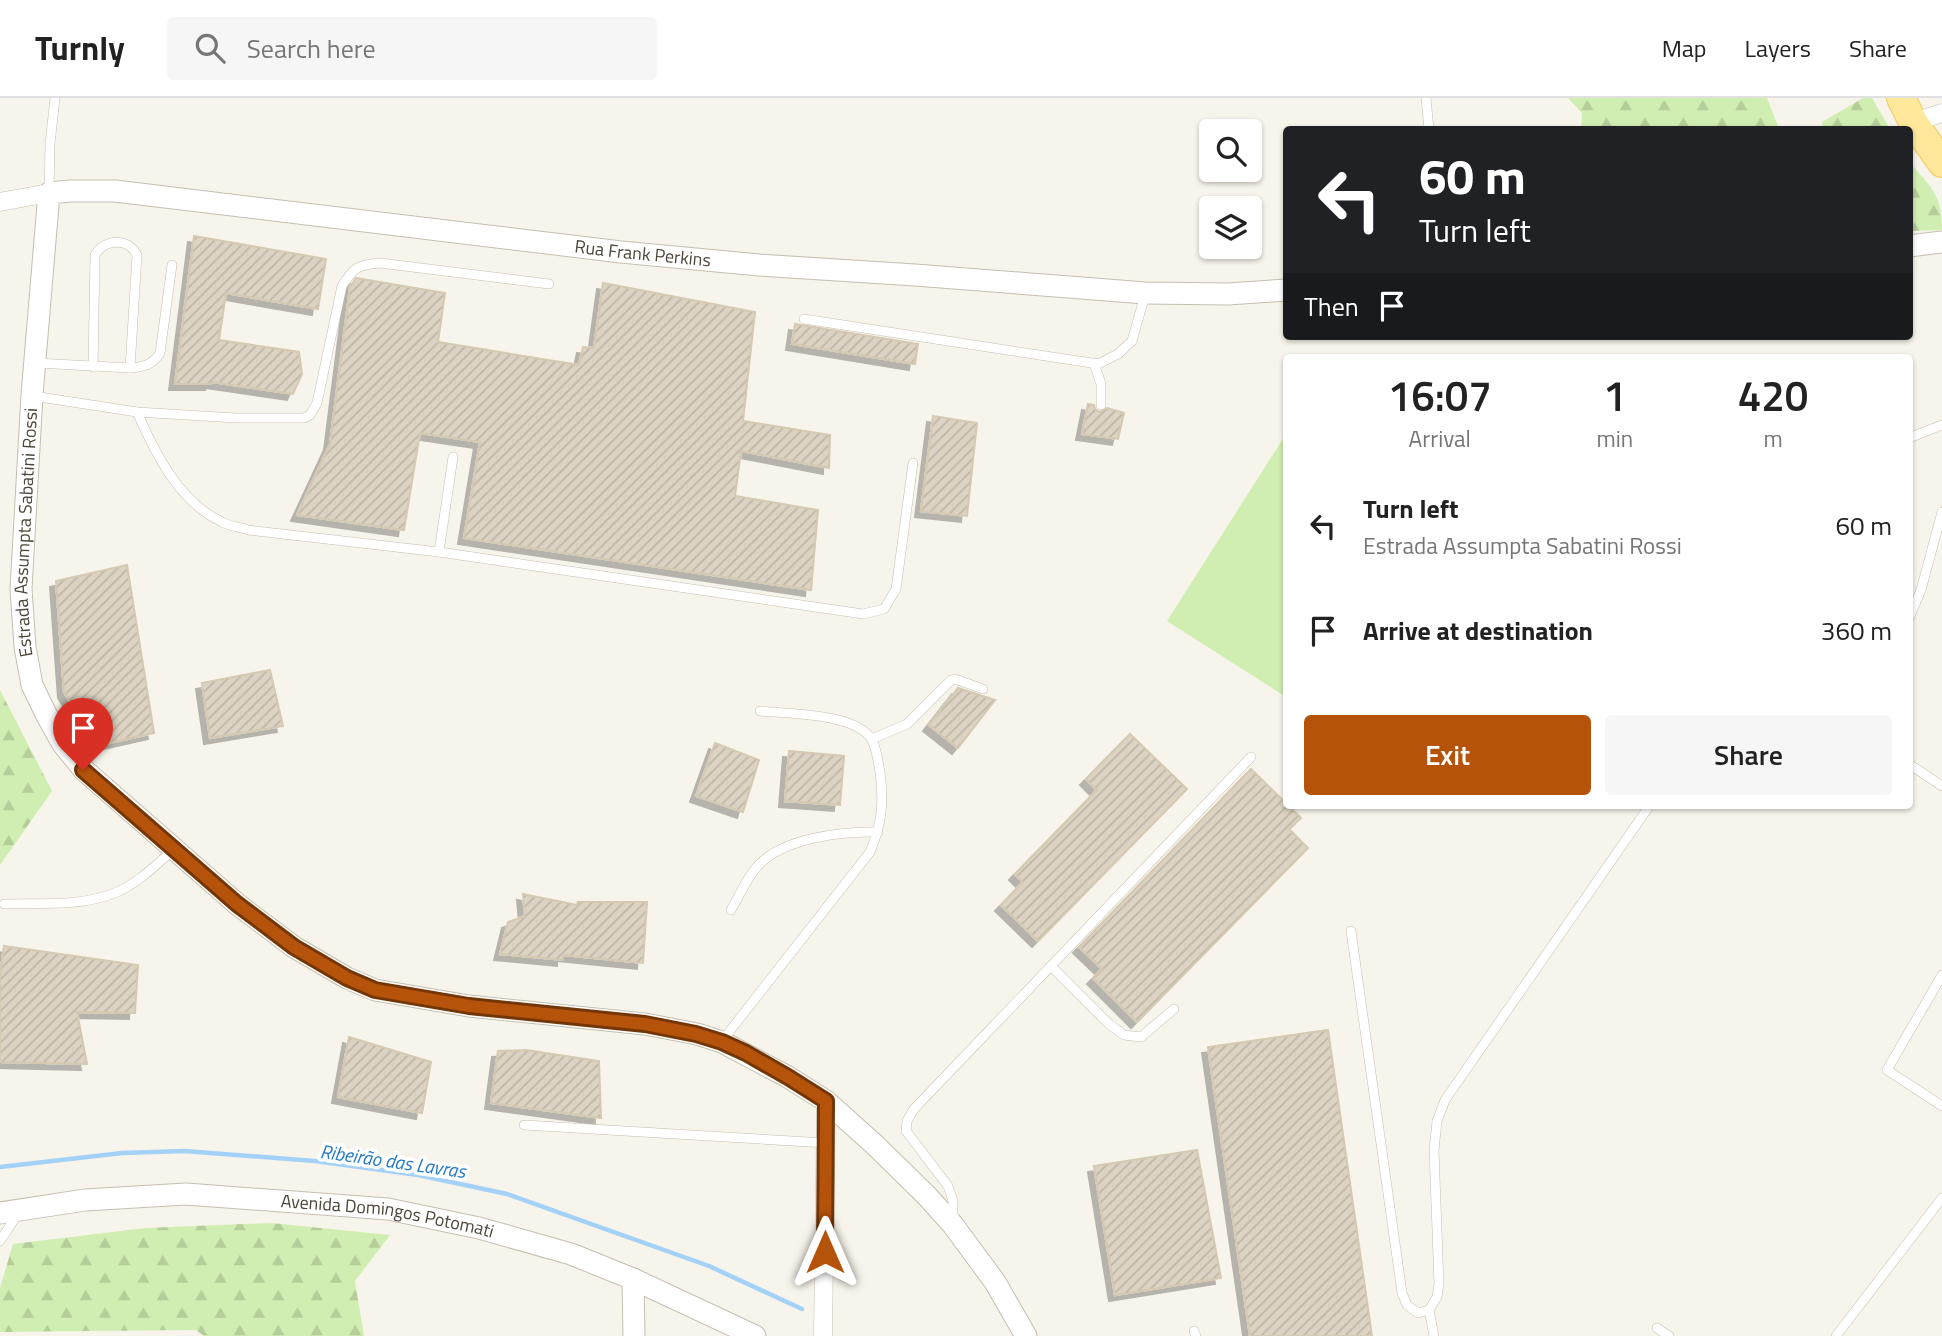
<!DOCTYPE html>
<meta charset="utf-8">
<style>
:root{--surface:#fff;--page:#f6f6f6;--text:#222;--muted:#767676;--line:#e0e0e0;--accent:#b45309}
body{margin:0;font-family:"Titillium Web",sans-serif;background:var(--page);color:var(--text);height:100vh;display:flex;flex-direction:column;font-size:26px;white-space:nowrap}
*{box-sizing:border-box;margin:0}
p{font-size:23px;color:var(--muted)}
.icon{flex:none;width:38px;height:38px;fill:none;stroke:currentColor;stroke-width:2;stroke-linecap:round;stroke-linejoin:round}
.map{position:relative;flex:1;overflow:hidden}
.panel{position:absolute;left:1283px;top:256px;width:630px;height:455px;display:flex;flex-direction:column;background:var(--surface);border-radius:7px;box-shadow:0 2px 5px #0004}
.panel>*{flex:none}
.top-card{position:absolute;left:1283px;top:28px;width:630px;height:214px;border-radius:7px;box-shadow:0 2px 5px #0004;background:#202124;color:#fff;overflow:hidden}
.fabs{position:absolute;left:1199px;top:21px;display:grid;gap:14px}
.fabs a{display:grid;place-items:center;width:63px;height:63px;border-radius:7px;background:var(--surface);box-shadow:0 2px 5px #0004;font-size:35px}
.pin{position:absolute;display:grid;place-items:center;width:60px;height:60px;color:#fff;margin:-72px -30px;border-radius:50% 50% 50% 0;rotate:-45deg;box-shadow:0 0 7px #0007}
.pin .icon{rotate:45deg}
.me{position:absolute;width:77px;margin:-38px;rotate:0deg;stroke-linejoin:round;filter:drop-shadow(0 0 5px #0008)}
.turn{display:flex;align-items:center;gap:24px;height:147px;padding:0 21px;font-size:32px}
.turn .icon{width:91px;height:91px;stroke-width:2.5}
.turn b{display:block;font-size:49px;line-height:60px}
.then{display:flex;align-items:center;height:66px;padding:0 21px;background:#0003;gap:14px;font-size:26px}
.eta{display:flex;justify-content:space-evenly;align-items:center;height:119px;text-align:center}
.eta b{font-size:42px;font-weight:600;line-height:49px}
.primary-button{display:flex;gap:14px;margin-top:auto;padding:14px 21px}
.primary-button a{flex:1;height:80px;border-radius:7px;background:var(--accent);color:#fff;font-size:28px;font-weight:600;line-height:80px;text-align:center}
.primary-button a+a{background:var(--page);color:var(--text)}
ul{padding:0;list-style:none}
li{display:flex;align-items:center;gap:21px;height:105px;padding:0 21px}
li div{flex:1}
li b{display:block;font-size:26px}
li em{font-style:normal}
header{display:flex;align-items:center;gap:42px;box-sizing:border-box;height:98px;padding:0 35px;background:var(--surface);border-bottom:2px solid var(--line)}
header strong{font-size:33px}
nav{display:flex;gap:38px;margin-inline-start:auto;font-size:24px}
.search{width:490px;height:63px;background:var(--page);display:flex;align-items:center;gap:18px;box-sizing:border-box;padding:0 24px;border-radius:7px;color:var(--muted);font-size:26px}
.map>svg:first-child{display:block}
.green{fill:#d0eeb1}
.forest{fill:url(#forest-firs)}
.lines{fill:none;stroke-linecap:round;stroke-linejoin:round}
.stream{stroke:#a3d1f7;stroke-width:4.5}
.building{fill:url(#building-hatch);stroke:#d5c9b1;stroke-width:2;filter:url(#shadow)}
.service-casing{stroke:#c6bfaf;stroke-width:10}
.minor-casing{stroke:#c6bfaf;stroke-width:19}
.tertiary-casing{stroke:#c6bfaf;stroke-width:23}
.primary-casing{stroke:#efca61;stroke-width:30}
.service{stroke:#fff;stroke-width:9}
.minor{stroke:#fff;stroke-width:18}
.tertiary{stroke:#fff;stroke-width:21}
.primary{stroke:#ffe79b;stroke-width:28}
.route-casing{stroke:#753606;stroke-width:18}
.route{stroke:#b45309;stroke-width:12}
.labels{text-anchor:middle;stroke-width:7;stroke-linejoin:round;paint-order:stroke}
.street-label{font-size:18px;fill:#4c4538;stroke:#fff}
.water-label{font-size:19px;font-style:italic;fill:#257ac3;stroke:#fff}
</style>
<header>
<strong>Turnly</strong>
<div class="search"><svg class="icon" aria-label="search" viewBox="0 0 24 24"><circle cx="10" cy="10" r="6"/><path d="M15 15l6 6"/></svg>Search here</div>
<nav><a>Map</a><a>Layers</a><a>Share</a></nav>
</header>
<div class="map">
<svg width="1942" height="1238" viewBox="0 0 1942 1238">
<defs>
<pattern id="forest-firs" width="22" height="20" patternUnits="userSpaceOnUse" patternTransform="scale(1.75)"><rect width="22" height="20" fill="#d0eeb1"/><path d="M5 1l3.5 6h-7zM16 11l3.5 6h-7z" fill="#b4cd99"/></pattern>
<pattern id="building-hatch" width="6" height="6" patternUnits="userSpaceOnUse" patternTransform="scale(1.75)"><rect width="6" height="6" fill="#dcd3c2"/><path d="M-1 1l2-2M0 6l6-6M5 7l2-2" fill="none" stroke="#beb6a7"/></pattern>
<filter id="shadow"><feDropShadow dx="-6" dy="6" stdDeviation="0" flood-color="#0004"/></filter>
</defs>
<rect width="100%" height="100%" fill="#f7f4eb"/>
<path class="green" d="M1286 336V599L1167 523Z"/>
<g class="forest">
<path d="M1568 0H1767L1779 31H1581L1582 15Z"/>
<path d="M1863 0H1872L1890 31H1823L1822 24Z"/>
<path d="M1909 64C1931 89 1942 96 1942 132L1909 133Z"/>
<path d="M0 592 52 693 0 767Z"/>
<path d="M271 1125 390 1137 355 1183 364 1238H204L196 1232 0 1234V1190L13 1146 146 1130Z"/>
</g>
<g class="lines">
<path class="stream" d="M0 1069 122 1055 184 1053 315 1063 418 1077 507 1096 709 1168 802 1211"/>
</g>
<g class="building">
<path d="M194 138 326 161 318 211 226 195 219 242 299 254 302 276 293 296 212 284 211 286H175Z"/>
<path d="M356 180 445 195 438 244 579 267 583 249 594 250 603 185 755 214 743 323 830 337 829 370 741 353 735 398 818 412 811 492 464 440 480 344 420 335 404 432 297 417 330 346 350 189Z"/>
<path d="M795 226 918 246 915 266 792 246Z"/>
<path d="M1088 306 1094 307 1095 311 1100 314 1107 310 1124 315 1118 341 1082 336Z"/>
<path d="M933 318 977 325 967 418 921 413Z"/>
<path d="M127 467 154 635 96 648 64 594 56 483Z"/>
<path d="M270 572 283 628 210 640 202 585Z"/>
<path d="M958 590 995 602 958 650 929 627Z"/>
<path d="M1130 636 1187 691 1038 843 1001 807 1023 784 1015 776 1097 692 1086 681Z"/>
<path d="M715 645 759 662 743 714 696 698Z"/>
<path d="M789 653 844 658 840 707 785 703Z"/>
<path d="M1251 671 1301 720 1289 731 1308 750 1137 924 1093 880 1102 871 1079 849Z"/>
<path d="M523 796 577 807 578 804H647L643 865 563 857V862L500 856 508 824 525 818Z"/>
<path d="M4 848 138 867 135 915 77 914 87 966 0 964V878Z"/>
<path d="M1328 932 1372 1238H1250L1208 949Z"/>
<path d="M349 939 431 964 422 1015 338 999Z"/>
<path d="M526 952 599 963 601 1020 491 1005 498 953Z"/>
<path d="M1197 1052 1221 1180 1115 1197 1094 1068Z"/>
</g>
<g class="lines">
<defs>
<g id="service">
<path d="M1426 0 1429 32"/>
<path d="M49 94 50 46 55 0"/>
<path d="M804 221 1098 266 1118 256 1132 243 1145 197"/>
<path d="M36 265 130 270 137 157C128 139 104 141 95 157L93 269"/>
<path d="M1094 265 1101 286V307"/>
<path d="M130 270C144 269 152 267 160 255L172 167"/>
<path d="M33 298 137 314 236 320H304L310 317 317 305 342 188C354 169 358 167 380 165L549 186"/>
<path d="M137 314C155 355 179 404 222 424 229 428 239 429 248 432L439 454 863 516 884 511 896 491 913 365"/>
<path d="M1909 340 1942 327"/>
<path d="M439 454 453 359"/>
<path d="M1909 520 1921 492 1942 414"/>
<path d="M872 641 907 626 951 582 955 581 983 591"/>
<path d="M1909 666 1942 688"/>
<path d="M4 806C41 805 82 809 117 794 138 785 156 767 173 752"/>
<path d="M731 812C739 798 746 782 756 770 780 740 843 733 878 734"/>
<path d="M1351 833 1402 1195 1407 1207 1418 1215 1429 1212 1437 1199 1439 1186 1434 1052 1437 1023 1445 1002 1650 707"/>
<path d="M1051 868 1110 927 1124 937 1141 939 1174 911"/>
<path d="M1942 877 1887 972 1942 1008"/>
<path d="M722 943 870 754C882 726 884 704 880 674 878 664 877 652 872 642 857 615 788 616 760 613"/>
<path d="M524 1027 826 1045"/>
<path d="M953 1122V1103L948 1088 906 1033 907 1023 914 1011 1251 659"/>
<path d="M0 1143 19 1114"/>
<path d="M1429 1212 1434 1238"/>
<path d="M1657 1230 1669 1238"/>
<path d="M1194 1233 1196 1238"/>
<path d="M1836 1238 1942 1100"/>
</g>
<g id="minor">
<path d="M1913 24 1942 15"/>
<path d="M0 104 49 95"/>
<path d="M823 1238 826 1003"/>
</g>
<g id="tertiary">
<path d="M1909 148 1942 144"/>
<path id="s1" d="M0 1115 85 1102 186 1096 388 1111 479 1130 571 1156 633 1181 755 1238"/>
<path d="M633 1181 634 1238"/>
<path id="s2" d="M1026 1238 995 1184 953 1127 927 1098 875 1047 826 1003 788 979 722 944 697 936 645 926 469 908 375 892 347 880 294 849 237 806 84 672 62 645 47 618 32 587 25 549 21 491 32 297 49 95 70 93H115L621 154 759 167 915 177 1145 195 1228 196 1286 192"/>
</g>
<path id="primary" d="M1901 0 1913 24 1942 65"/>
</defs>
<use href="#service" class="service-casing"/>
<use href="#minor" class="minor-casing"/>
<use href="#tertiary" class="tertiary-casing"/>
<use href="#primary" class="primary-casing"/>
<use href="#service" class="service"/>
<use href="#minor" class="minor"/>
<use href="#tertiary" class="tertiary"/>
<use href="#primary" class="primary"/>
</g>
<g class="lines">
<defs>
<path id="route" d="M83 672 237 806 294 849 347 880 375 892 469 908 645 926 696 936 722 944 746 955 788 979 826 1003 825 1154"/>
</defs>
<use href="#route" class="route-casing"/>
<use href="#route" class="route"/>
</g>
<g class="labels">
<g class="street-label">
<text dy="6" stroke="none"><textPath href="#s2" startOffset="2340">Rua Frank Perkins</textPath></text>
<text dy="6" stroke="none"><textPath href="#s2" startOffset="1402">Estrada Assumpta Sabatini Rossi</textPath></text>
<text dy="6" stroke="none"><textPath href="#s1" startOffset="390">Avenida Domingos Potomati</textPath></text>
</g>
<g class="water-label">
<text transform="translate(393 1063) rotate(8)" y="7">Ribeirão das Lavras</text>
</g>
</g>
</svg>
<div class="fabs">
<a><svg class="icon" aria-label="search" viewBox="0 0 24 24"><circle cx="10" cy="10" r="6"/><path d="M15 15l6 6"/></svg></a>
<a><svg class="icon" aria-label="layers" viewBox="0 0 24 24"><path d="M12 4l9 5-9 5-9-5zM3 14l9 5 9-5"/></svg></a>
</div>
<div class="pin" style="left:83px;top:672px;background:#d93025"><svg class="icon" aria-label="arrive" viewBox="0 0 24 24"><path d="M6 21V4h12l-3 4 3 4H6"/></svg></div>
<svg class="me" style="left:825px;top:1154px" viewBox="-20 -20 40 40"><path d="M0-17L14 15 0 8-14 15z" fill="#b45309" stroke="#fff" stroke-width="4"/></svg>
<div class="top-card">
<div class="turn"><svg class="icon" aria-label="left" viewBox="0 0 24 24"><path d="M17 20v-9H6M10 6l-5 5 5 5"/></svg><div><b>60 m</b>Turn left</div></div>
<div class="then">Then<svg class="icon" aria-label="arrive" viewBox="0 0 24 24"><path d="M6 21V4h12l-3 4 3 4H6"/></svg></div>
</div>
<section class="panel">
<div class="eta">
<div><b>16:07</b><p>Arrival</p></div>
<div><b>1</b><p>min</p></div>
<div><b>420</b><p>m</p></div>
</div>
<ul>
<li><svg class="icon" aria-label="left" viewBox="0 0 24 24"><path d="M17 20v-9H6M10 6l-5 5 5 5"/></svg><div><b>Turn left</b><p>Estrada Assumpta Sabatini Rossi</p></div><em>60 m</em></li>
<li><svg class="icon" aria-label="arrive" viewBox="0 0 24 24"><path d="M6 21V4h12l-3 4 3 4H6"/></svg><div><b>Arrive at destination</b></div><em>360 m</em></li>
</ul>
<div class="primary-button"><a>Exit</a><a>Share</a></div>
</section>
</div>
